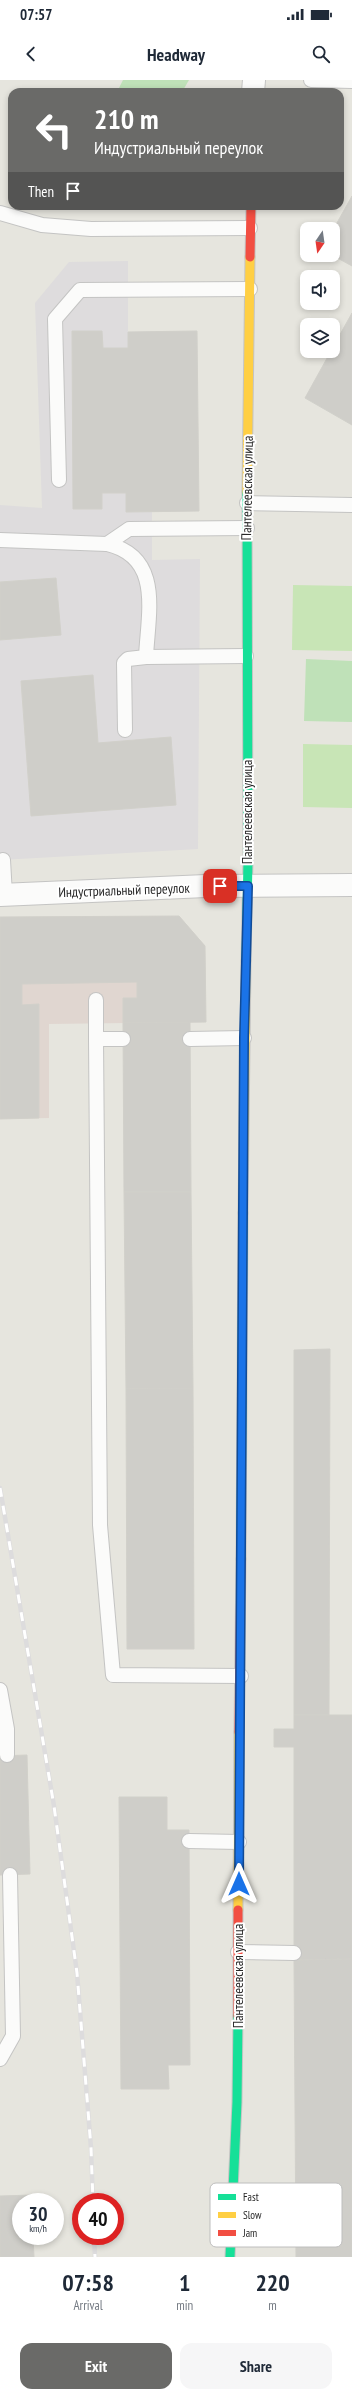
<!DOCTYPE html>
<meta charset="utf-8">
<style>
:root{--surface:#fff;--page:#f6f6f7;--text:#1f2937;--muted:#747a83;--accent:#6a6a68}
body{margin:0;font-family:"PT Sans Narrow",sans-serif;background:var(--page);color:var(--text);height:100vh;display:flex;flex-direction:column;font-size:15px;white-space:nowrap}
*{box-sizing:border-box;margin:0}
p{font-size:13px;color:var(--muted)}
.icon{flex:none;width:22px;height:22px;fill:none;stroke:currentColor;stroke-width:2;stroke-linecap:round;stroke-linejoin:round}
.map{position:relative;height:2177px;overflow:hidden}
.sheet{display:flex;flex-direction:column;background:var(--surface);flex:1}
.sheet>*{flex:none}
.banner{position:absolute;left:8px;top:8px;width:336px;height:122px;border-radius:12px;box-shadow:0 2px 6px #0003;background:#6a6a68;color:#fff;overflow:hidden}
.needle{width:26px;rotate:193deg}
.fabs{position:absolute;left:300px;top:142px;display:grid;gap:8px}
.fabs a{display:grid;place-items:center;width:40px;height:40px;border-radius:8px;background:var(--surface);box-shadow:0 2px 6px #0003;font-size:20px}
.speed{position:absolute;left:12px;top:2113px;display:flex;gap:8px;font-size:20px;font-weight:700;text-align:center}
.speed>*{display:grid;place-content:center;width:52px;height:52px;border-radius:50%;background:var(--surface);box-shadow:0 2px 6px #0003;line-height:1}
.speed small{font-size:10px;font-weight:400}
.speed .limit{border:6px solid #d22;background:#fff;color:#111}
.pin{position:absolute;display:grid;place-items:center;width:34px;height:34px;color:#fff;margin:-17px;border-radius:8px;box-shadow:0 2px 6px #0006}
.me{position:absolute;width:44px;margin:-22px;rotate:0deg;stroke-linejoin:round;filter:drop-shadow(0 0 3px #0008)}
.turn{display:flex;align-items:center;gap:14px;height:84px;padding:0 20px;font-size:18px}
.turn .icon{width:52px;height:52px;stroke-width:2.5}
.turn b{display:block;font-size:28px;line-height:34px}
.then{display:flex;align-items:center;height:38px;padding:0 20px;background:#0003;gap:8px;font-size:15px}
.eta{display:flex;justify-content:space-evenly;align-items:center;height:68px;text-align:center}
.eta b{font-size:24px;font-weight:800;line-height:28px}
.cta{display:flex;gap:8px;margin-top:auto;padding:8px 20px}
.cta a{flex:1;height:46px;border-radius:12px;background:var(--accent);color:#fff;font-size:16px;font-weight:800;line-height:46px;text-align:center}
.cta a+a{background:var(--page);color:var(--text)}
.status{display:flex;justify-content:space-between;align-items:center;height:28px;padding:0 20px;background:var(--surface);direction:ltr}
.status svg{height:11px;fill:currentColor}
header{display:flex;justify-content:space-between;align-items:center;height:52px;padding:0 20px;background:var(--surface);font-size:18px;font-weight:800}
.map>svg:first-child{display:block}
.industrial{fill:#dedcdd}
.medical{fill:#e0d6d0}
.green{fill:#bfe1b8}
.pitch{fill:#c8e5b6}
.building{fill:#cfcec9;stroke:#d1d0ca}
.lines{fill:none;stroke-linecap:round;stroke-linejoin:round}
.lane-casing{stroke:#c4c4c3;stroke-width:16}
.street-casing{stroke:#c4c4c3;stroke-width:24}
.fast-casing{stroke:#c4c4c3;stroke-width:11}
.slow-casing{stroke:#c4c4c3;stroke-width:11}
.jam-casing{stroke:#c4c4c3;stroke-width:11}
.lane{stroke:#fbfbfa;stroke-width:14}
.street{stroke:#fbfbfa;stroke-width:22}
.fast{stroke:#16e098;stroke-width:9}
.slow{stroke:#ffcf43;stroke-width:9}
.jam{stroke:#f24e42;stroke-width:9}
.rail-casing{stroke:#dddcdd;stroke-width:4.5}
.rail{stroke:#fff;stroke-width:3;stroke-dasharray:9;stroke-linecap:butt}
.route-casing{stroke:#114b97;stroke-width:10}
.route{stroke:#1a73e8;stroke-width:7}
.labels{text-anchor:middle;stroke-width:4;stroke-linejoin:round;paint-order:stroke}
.street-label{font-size:14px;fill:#282828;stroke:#fff}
.key{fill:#fff;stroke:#bebebe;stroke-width:1}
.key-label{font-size:11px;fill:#282828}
</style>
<div class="status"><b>07:57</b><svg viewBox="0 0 49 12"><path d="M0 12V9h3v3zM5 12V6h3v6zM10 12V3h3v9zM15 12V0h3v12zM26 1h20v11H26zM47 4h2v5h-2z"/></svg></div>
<header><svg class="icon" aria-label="back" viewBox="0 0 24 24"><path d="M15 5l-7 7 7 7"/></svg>Headway<svg class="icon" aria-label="search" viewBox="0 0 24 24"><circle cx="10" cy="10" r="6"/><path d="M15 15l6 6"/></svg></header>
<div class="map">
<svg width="352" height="2177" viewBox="0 0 352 2177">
<rect width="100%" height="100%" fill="#e6e5de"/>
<path class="industrial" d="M128 181V252L197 251 199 431 152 432V480L200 479 198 769 0 780V425L42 428 35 223 69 182Z"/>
<path class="medical" d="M179 836 205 866 206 942 49 944V1038L0 1039V837Z"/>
<g class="green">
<path d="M123 0H189L182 12H117Z"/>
<path d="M306 579 352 581V642L304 641Z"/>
</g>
<g class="pitch">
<path d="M293 505 352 506V571L292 570Z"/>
<path d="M303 664 352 665V728L303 727Z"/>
</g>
<g class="building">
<path d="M352 116V186L332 175 333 150Z"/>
<path d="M352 233V345L305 318 331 271H333V267Z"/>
<path d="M72 251H102L103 268H128V252L197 251 199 431 126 432V413H102V429H73Z"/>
<path d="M56 498 61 555 0 560V502Z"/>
<path d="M93 595 98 663 171 657 176 725 31 736 21 601Z"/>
<path d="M179 836 205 866 206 942 123 943V918H137V902L22 904V925L39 924V1038L0 1039V837Z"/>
<path d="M190 942 191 1112H124L123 943Z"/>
<path d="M124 1112H191L193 1308 126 1309Z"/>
<path d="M330 1269 329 1635H294V1270Z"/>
<path d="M193 1308 194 1569H127L126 1309Z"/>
<path d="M294 1635H352V1879L294 1880V1667H274V1649H294Z"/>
<path d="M27 1675 30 1794 0 1795V1676Z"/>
<path d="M119 1717H167V1750H189L190 1985H168L169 2009H121Z"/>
<path d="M352 1879V2177H296L294 1880Z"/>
<path d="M32 2115V2122H21V2156H33L34 2177H0V2116Z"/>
</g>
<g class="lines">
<defs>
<g id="lane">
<path d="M311 0 352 1"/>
<path d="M0 133 42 145 91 149 250 148"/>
<path d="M59 400 55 239 80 210 250 209"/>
<path d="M247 423 352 425"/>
<path d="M0 460 107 464C163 477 148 533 146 577L128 579 124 583 125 650"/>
<path d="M107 464 129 449 247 448"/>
<path d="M146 577 246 576"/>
<path d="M3 780 5 815"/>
<path d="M96 920V959"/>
<path d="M123 959H96L100 1445 113 1595 241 1596"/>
<path d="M190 959 244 958"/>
<path d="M0 1610 7 1649V1675"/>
<path d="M189 1761 239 1762"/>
<path d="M238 1872 294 1873"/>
<path d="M0 1979 13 1956 10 1795"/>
</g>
<g id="street">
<path d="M253 12 254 0"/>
<path d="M0 815 206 806 352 805"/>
</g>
<g id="fast">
<path d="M246 881 248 780 247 412"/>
<path d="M241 1479 243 1133"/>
<path d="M230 2177 237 2022 238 1936"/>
</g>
<g id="slow">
<path d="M247 412 250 177"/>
<path d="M243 1133 246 881"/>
<path d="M238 1830 239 1652"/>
</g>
<g id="jam">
<path d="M250 177 251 126"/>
<path d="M239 1652 241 1479"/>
<path d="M238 1936V1830"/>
</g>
</defs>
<use href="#lane" class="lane-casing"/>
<use href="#street" class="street-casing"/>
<use href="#fast" class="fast-casing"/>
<use href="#slow" class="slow-casing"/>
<use href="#jam" class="jam-casing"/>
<use href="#lane" class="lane"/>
<use href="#street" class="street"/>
<use href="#fast" class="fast"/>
<use href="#slow" class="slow"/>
<use href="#jam" class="jam"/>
<defs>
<g id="rail">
<path d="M0 1408 54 1726 77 1893 91 2068 93 2122"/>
<path d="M94 2156 95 2177"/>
</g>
</defs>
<use href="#rail" class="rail-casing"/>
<use href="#rail" class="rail"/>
</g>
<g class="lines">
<defs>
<path id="route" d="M220 806H248L244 958 239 1804"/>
</defs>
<use href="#route" class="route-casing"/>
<use href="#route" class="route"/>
</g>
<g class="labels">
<g class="street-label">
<text transform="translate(247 408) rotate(-89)" y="5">Пантелеевская улица</text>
<text transform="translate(247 732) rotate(-90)" y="5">Пантелеевская улица</text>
<text transform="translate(124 810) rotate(-2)" y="5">Индустриальный переулок</text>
<text transform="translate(238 1896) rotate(-90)" y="5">Пантелеевская улица</text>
</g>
</g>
<rect x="210" y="2103" width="132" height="64" rx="6" class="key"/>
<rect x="218" y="2114" width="18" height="6" fill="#16e098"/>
<rect x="218" y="2132" width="18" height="6" fill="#ffcf43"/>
<rect x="218" y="2150" width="18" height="6" fill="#f24e42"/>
<g class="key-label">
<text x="243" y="2121">Fast</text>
<text x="243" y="2139">Slow</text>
<text x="243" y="2157">Jam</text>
</g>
</svg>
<div class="fabs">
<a><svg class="needle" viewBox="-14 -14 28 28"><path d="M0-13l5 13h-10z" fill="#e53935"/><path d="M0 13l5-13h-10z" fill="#747a83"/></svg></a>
<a><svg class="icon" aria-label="sound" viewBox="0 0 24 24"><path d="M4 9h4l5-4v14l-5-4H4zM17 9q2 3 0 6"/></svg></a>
<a><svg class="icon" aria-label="layers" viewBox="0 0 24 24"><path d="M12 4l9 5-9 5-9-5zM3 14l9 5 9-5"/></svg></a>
</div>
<div class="speed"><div>30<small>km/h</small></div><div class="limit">40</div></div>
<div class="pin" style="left:220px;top:806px;background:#d93025"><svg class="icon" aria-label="arrive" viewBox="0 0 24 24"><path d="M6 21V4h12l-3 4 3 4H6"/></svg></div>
<svg class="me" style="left:239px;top:1804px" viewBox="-20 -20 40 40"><path d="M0-17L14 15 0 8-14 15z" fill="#1a73e8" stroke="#fff" stroke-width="4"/></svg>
<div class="banner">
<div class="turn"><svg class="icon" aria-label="left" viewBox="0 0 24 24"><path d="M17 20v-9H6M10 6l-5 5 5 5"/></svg><div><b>210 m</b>Индустриальный переулок</div></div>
<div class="then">Then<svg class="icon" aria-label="arrive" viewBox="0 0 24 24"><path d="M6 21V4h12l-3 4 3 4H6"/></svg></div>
</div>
</div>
<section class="sheet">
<div class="eta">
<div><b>07:58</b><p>Arrival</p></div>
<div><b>1</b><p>min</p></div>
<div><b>220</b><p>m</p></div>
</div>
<div class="cta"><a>Exit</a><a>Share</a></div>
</section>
